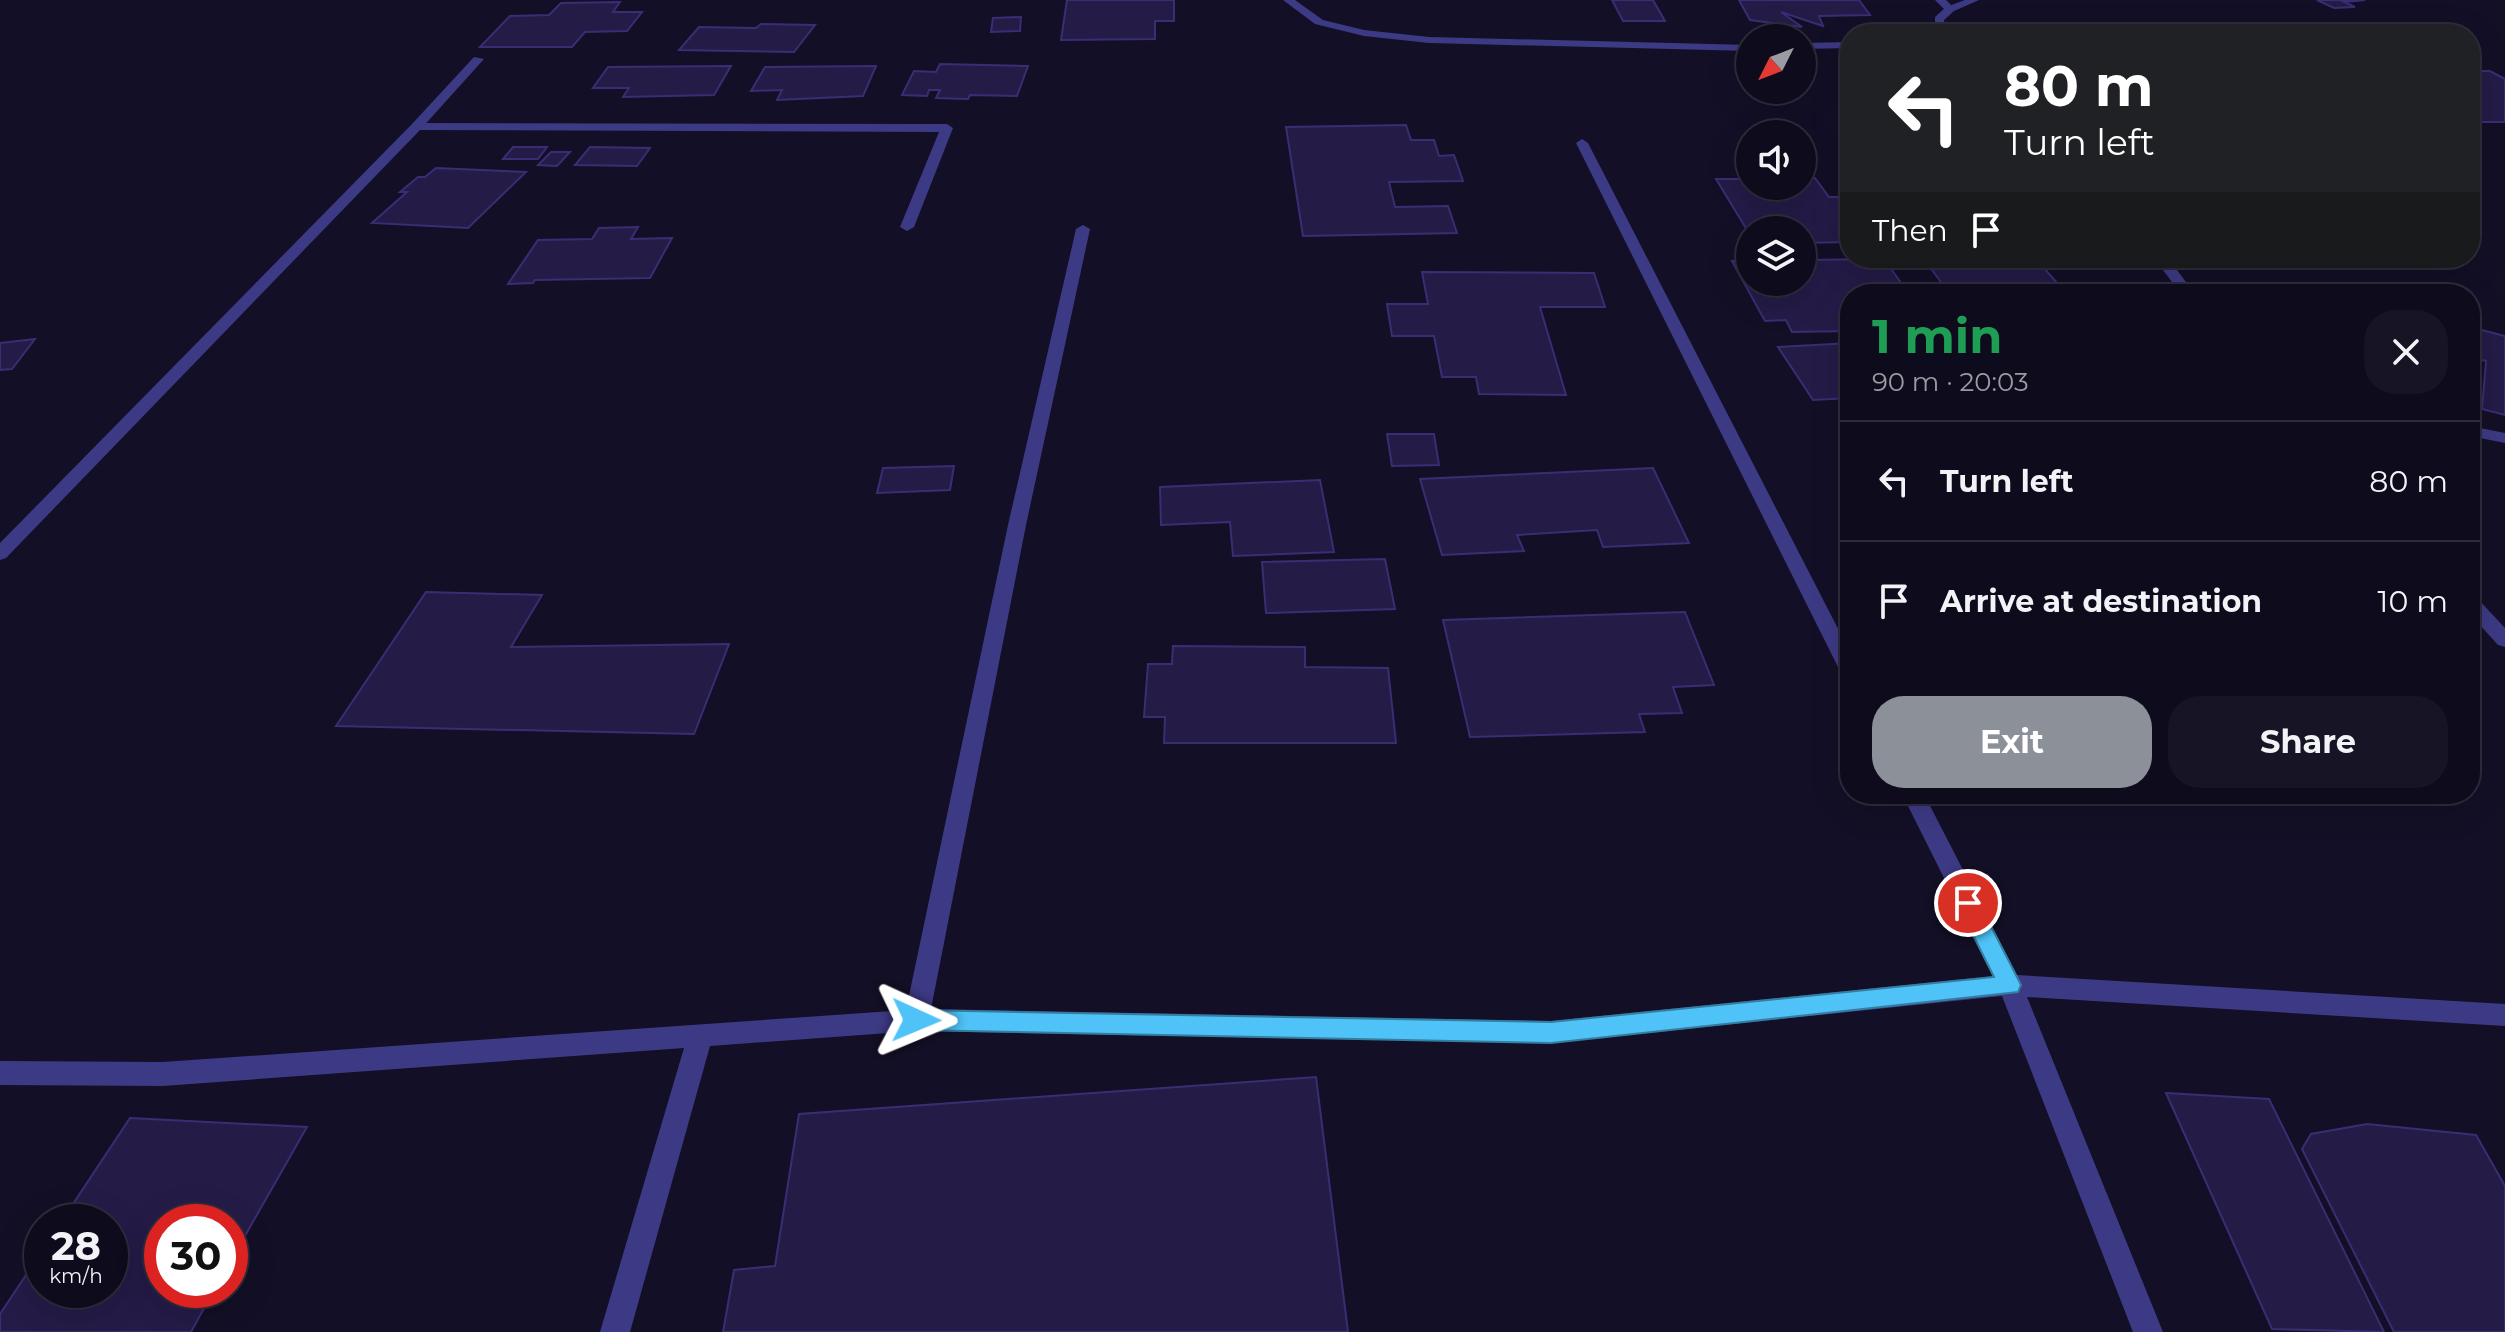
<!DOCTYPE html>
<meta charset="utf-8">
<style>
:root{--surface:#0e0b1c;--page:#171425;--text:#f1f3f6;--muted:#9b9ba3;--line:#2e2b3b;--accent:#8c9099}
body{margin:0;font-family:Montserrat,sans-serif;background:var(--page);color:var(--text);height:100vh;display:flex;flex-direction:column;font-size:30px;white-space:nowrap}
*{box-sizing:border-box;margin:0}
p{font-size:26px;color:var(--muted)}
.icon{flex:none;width:44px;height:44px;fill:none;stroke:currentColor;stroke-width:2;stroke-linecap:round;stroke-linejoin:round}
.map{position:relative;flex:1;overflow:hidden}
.side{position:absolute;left:1840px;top:284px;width:640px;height:520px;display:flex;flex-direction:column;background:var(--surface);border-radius:32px;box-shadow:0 8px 32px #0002,0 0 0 2px var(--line)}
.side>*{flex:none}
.top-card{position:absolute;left:1840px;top:24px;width:640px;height:244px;border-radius:32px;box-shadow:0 8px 32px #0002,0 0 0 2px var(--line);background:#202124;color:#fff;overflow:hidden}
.needle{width:52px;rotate:228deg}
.tools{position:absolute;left:1736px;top:24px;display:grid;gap:16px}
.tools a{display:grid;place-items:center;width:80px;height:80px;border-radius:50%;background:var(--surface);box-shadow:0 8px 32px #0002,0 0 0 2px var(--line);font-size:40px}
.speed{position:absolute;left:24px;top:1204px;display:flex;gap:16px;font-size:40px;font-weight:700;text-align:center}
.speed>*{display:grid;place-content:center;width:104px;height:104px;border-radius:50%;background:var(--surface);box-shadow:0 8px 32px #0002,0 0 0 2px var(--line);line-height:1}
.speed small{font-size:20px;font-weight:400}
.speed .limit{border:12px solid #d22;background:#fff;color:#111}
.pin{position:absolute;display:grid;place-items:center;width:68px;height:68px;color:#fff;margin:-34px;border:4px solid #fff;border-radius:50%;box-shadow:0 2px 8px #0007}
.me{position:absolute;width:88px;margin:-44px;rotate:91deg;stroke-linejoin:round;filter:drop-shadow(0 0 6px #0008)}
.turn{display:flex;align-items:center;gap:28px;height:168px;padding:0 32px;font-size:36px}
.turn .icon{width:104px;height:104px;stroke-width:2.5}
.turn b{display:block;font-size:56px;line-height:68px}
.then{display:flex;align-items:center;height:76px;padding:0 32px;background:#0003;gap:16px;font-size:30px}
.round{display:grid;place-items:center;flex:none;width:84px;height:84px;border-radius:32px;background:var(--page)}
.headline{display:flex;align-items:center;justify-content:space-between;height:136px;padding:0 32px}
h1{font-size:48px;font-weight:700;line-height:60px;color:#1e9e55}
.button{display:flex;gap:16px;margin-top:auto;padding:16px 32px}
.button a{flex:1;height:92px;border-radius:32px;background:var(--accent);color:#fff;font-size:32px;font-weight:700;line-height:92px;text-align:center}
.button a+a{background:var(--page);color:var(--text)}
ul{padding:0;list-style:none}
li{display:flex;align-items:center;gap:24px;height:120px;padding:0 32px;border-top:2px solid var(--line)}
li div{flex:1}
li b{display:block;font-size:30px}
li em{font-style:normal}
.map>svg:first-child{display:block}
.building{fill:#241b47;stroke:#3b2d73;stroke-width:2}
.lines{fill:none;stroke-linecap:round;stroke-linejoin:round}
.lane{fill:#3d3a85;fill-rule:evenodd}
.street{fill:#3d3a85;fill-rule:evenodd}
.route{fill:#4fc3f7;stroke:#337fa1;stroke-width:2}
</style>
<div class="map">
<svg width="2505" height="1332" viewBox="0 0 2505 1332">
<rect width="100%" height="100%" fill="#130f26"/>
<g class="building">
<path d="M1067 0H1174V21H1155V39L1061 40Z"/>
<path d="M1612 0H1653L1665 21H1623Z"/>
<path d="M1739 0H1859L1870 15 1819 16 1823 26 1781 12 1802 27 1750 20Z"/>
<path d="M2317 0H2365L2344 2 2355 7 2334 8Z"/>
<path d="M620 2 613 12H642L627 31 585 32 572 47H480L510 16 549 15 561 3Z"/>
<path d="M1021 17 1020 31 991 32 993 18Z"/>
<path d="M761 24 815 25 794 52 679 50 699 27 756 28Z"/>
<path d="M1913 27 1920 34H1861L1855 28Z"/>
<path d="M940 64 1028 66 1017 96 970 95 968 99 936 98 940 90H929L927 96 902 95 914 71 936 72Z"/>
<path d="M731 66 714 95 623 97 629 88H593L608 67Z"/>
<path d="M876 66 863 96 777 100 782 90 751 91 765 67Z"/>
<path d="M2470 71H2490L2505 79V122H2470Z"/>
<path d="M1406 125 1411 140H1434L1439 156 1454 155 1463 181 1389 182 1395 207 1448 206 1457 233 1303 236 1286 127Z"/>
<path d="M513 147H547L538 159H503Z"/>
<path d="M590 147 650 148 637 166 575 165Z"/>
<path d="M551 152H570L557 166 538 165Z"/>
<path d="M436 168 526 172 468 228 372 223 407 192H400L418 177H425Z"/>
<path d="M1802 178H1815L1829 197H1841L1850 209V242L1802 243V230H1750V235L1716 179H1750V186H1802Z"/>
<path d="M638 227 631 239 672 238 650 278 535 280 533 283 508 284 538 240 592 239 599 228Z"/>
<path d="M1923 258H2035L2067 294H1950Z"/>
<path d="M1884 259 1909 294H1850V331L1792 332 1786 320 1765 321 1732 261H1750V282H1802V260Z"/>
<path d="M1422 272 1594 273 1605 307H1540L1566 395 1479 394 1476 377H1442L1434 336H1392L1387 304H1428Z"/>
<path d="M2470 327 2505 336V415L2482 409 2486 361 2470 357Z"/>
<path d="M35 339 12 369 0 370V343Z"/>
<path d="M1850 343V398L1813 400 1778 347Z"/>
<path d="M1387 434H1434L1439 465 1392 466Z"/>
<path d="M954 466 950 490 877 493 883 468Z"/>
<path d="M1653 468 1689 543 1603 547 1597 530 1517 535 1524 551 1442 555 1420 479Z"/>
<path d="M1320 480 1334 552 1233 556 1230 522 1161 525 1160 487Z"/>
<path d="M1385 559 1395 609 1266 613 1262 562Z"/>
<path d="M426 592 542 595 511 647 729 644 694 734 336 726Z"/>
<path d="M1685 612 1714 685 1673 687 1682 713 1639 714 1645 732 1470 737 1443 620Z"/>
<path d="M1173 646 1305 647V667L1388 668 1396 743H1164L1165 717H1144L1148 664H1172Z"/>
<path d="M1316 1077 1348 1332H723L734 1270 775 1266 799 1114Z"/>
<path d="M2166 1093 2269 1099 2384 1332 2272 1329Z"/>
<path d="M130 1118 307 1127 230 1262V1222H162V1290H214L191 1332H0V1314L42 1251V1290H110V1222H61Z"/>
<path d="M2367 1124 2476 1135 2505 1186V1332H2394L2302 1149 2311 1134Z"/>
</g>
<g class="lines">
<g class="lane">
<path d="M1935 0H1946L1955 9 1946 11Z"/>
<path d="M416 123 947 124 953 128 914 227 907 231 900 227 939 132 412 130 410 127Z"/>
</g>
<g class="street">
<path d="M1283 0H1295L1323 20 1364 30 1429 37 1750 45V51L1429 43 1364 36 1315 24Z"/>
<path d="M1965 0H1979L1954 11 1944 20 1945 34H1935V17L1946 7Z"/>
<path d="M1850 42V48L1802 49V43Z"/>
<path d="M474 57 484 59 420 130 6 558 0 560V543L412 124Z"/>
<path d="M1582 139 1588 143 1850 652V678L1840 671 1576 143Z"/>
<path d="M1083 225 1090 229 1026 525 931 1009 1551 1021 1993 976 1902 794H1924L2017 975 2505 1004V1026L2027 997 2163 1332H2133L2002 996 1551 1043 916 1031 710 1046 630 1332H600L684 1048 163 1086 0 1085V1061L163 1062 906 1010 1008 525 1076 229Z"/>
<path d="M2154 258H2168L2195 294H2181Z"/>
<path d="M2470 426 2505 433V443L2470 436Z"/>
<path d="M2470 596 2477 598 2505 628V647L2498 645 2470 614Z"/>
</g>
</g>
<path class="route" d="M1968 895 1976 897 2018 979 2021 985 2018 992 1551 1043 916 1030 908 1027 904 1020 908 1013 916 1010 1551 1022 1994 977 1957 903 1960 897Z"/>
</svg>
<div class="tools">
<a><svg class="needle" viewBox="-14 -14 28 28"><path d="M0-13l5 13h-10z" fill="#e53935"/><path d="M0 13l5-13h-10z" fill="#9b9ba3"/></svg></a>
<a><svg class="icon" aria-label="sound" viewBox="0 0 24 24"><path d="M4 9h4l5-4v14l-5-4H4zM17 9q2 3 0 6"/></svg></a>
<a><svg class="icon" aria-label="layers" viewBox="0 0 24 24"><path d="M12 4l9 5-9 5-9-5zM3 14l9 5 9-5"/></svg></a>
</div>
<div class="speed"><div>28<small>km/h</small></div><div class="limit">30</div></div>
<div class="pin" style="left:1968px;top:903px;background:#d93025"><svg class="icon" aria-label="arrive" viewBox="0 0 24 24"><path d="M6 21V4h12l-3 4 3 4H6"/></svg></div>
<svg class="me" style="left:916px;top:1020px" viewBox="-20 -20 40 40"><path d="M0-17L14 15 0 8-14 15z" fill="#4fc3f7" stroke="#fff" stroke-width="4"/></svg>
<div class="top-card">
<div class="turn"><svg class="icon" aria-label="left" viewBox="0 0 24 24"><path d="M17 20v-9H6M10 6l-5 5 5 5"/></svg><div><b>80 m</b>Turn left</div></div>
<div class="then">Then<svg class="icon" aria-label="arrive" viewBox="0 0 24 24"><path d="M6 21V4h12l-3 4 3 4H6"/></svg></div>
</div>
<section class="side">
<div class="headline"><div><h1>1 min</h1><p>90 m · 20:03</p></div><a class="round"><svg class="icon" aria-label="close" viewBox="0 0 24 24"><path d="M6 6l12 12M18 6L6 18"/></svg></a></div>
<ul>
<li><svg class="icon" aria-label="left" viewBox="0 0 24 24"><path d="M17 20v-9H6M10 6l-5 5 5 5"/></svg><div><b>Turn left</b></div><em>80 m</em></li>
<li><svg class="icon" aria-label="arrive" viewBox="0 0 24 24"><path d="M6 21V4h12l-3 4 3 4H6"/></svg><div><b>Arrive at destination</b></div><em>10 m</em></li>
</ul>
<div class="button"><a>Exit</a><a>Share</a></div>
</section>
</div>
